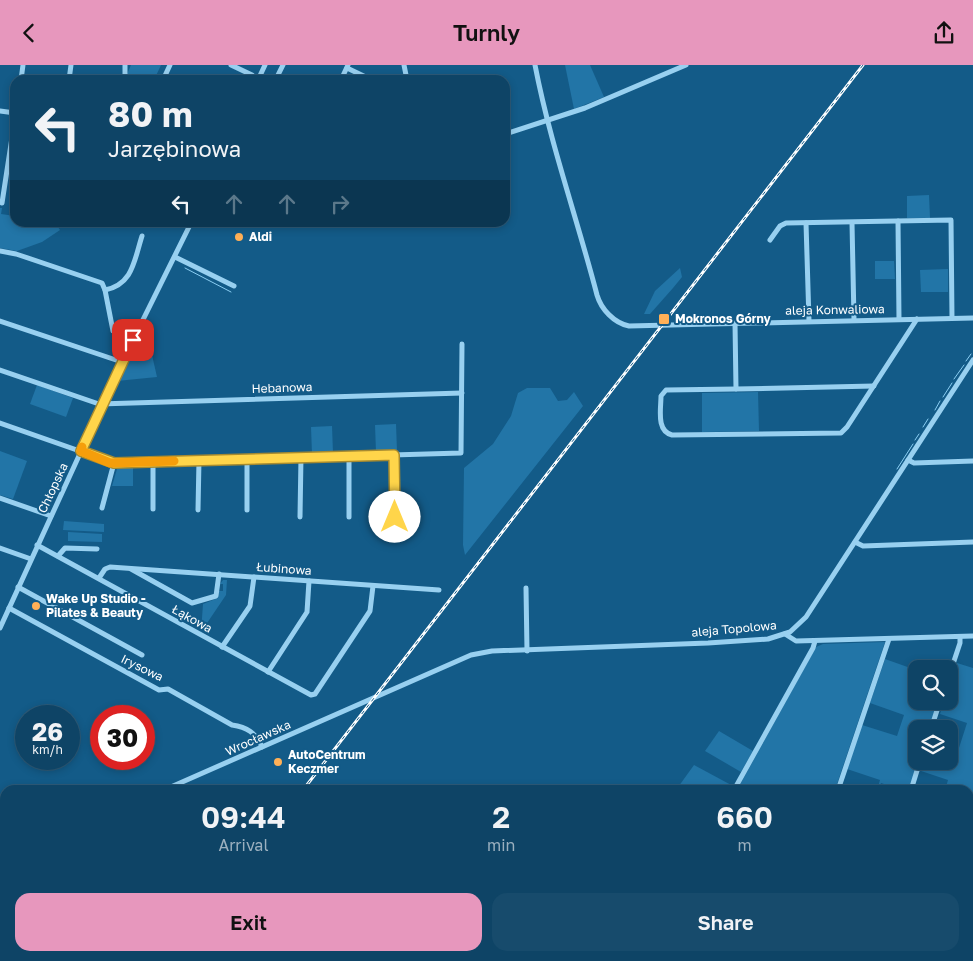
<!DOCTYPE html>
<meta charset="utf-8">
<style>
:root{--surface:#0e4466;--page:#174b6c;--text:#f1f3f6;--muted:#9bb0bf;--line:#2e5c7a;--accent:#e797bd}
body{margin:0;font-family:"Golos Text",sans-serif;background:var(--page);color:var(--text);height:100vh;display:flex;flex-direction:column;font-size:19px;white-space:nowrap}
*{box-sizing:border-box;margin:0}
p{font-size:16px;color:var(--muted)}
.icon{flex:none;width:28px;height:28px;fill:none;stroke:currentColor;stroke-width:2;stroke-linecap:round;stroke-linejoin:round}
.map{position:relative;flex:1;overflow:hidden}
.panel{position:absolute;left:0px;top:720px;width:974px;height:176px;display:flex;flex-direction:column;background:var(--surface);border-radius:15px 15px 0 0;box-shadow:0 2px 8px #0003,0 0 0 1px var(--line)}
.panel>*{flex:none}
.top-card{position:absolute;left:10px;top:10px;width:500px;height:152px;border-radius:15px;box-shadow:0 2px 8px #0003,0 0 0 1px var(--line);background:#0e4466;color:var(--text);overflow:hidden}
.controls{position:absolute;left:908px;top:595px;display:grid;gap:10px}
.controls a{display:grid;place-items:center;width:50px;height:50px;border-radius:10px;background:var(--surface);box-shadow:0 2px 8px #0003,0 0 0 1px var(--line);font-size:25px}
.speed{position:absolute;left:15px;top:640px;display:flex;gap:10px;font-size:25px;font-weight:700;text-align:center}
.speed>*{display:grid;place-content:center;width:65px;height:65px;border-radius:50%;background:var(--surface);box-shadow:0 2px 8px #0003,0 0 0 1px var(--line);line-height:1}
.speed small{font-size:12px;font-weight:400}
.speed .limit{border:8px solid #d22;background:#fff;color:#111}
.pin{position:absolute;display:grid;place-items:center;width:42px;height:42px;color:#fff;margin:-21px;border-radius:10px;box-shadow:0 2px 8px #0006}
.me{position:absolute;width:55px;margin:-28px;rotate:0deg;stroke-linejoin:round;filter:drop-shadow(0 0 4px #0008)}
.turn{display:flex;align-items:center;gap:18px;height:105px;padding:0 15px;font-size:22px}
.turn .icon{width:65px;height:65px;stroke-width:2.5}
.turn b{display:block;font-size:35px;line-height:42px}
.lanes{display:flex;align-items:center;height:48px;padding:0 15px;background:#0003;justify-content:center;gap:25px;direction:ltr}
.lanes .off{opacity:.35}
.eta{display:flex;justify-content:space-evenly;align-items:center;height:85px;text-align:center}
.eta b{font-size:30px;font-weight:600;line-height:35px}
.cta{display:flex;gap:10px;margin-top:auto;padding:10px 15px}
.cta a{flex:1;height:58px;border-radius:15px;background:var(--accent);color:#111;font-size:20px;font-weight:600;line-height:58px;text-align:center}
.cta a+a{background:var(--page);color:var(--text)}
header{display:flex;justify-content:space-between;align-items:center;height:65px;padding:0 15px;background:var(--accent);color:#111;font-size:22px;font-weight:600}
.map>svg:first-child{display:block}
.green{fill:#2275a7}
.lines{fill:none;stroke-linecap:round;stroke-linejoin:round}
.stream{stroke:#8acef3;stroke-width:1}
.minor{stroke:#98d0f0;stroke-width:5}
.rail-casing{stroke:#fff;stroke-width:3}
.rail{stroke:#135b88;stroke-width:1;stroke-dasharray:4;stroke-linecap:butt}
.route-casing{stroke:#a68a30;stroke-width:12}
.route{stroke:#ffd54a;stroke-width:9}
.slow{stroke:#f59e0b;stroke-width:9}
.poi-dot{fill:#ffb057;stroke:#135b88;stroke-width:2}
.labels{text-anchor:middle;stroke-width:4;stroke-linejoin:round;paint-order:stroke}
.poi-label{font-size:12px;font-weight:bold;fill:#fff;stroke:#135b88;text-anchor:start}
.street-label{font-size:12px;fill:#fff;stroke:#135b88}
</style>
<header><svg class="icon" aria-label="back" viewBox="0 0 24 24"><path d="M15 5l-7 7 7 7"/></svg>Turnly<svg class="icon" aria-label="share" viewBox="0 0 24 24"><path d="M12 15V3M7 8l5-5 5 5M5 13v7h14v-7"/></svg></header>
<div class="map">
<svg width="973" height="896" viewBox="0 0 973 896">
<rect width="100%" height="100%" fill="#135b88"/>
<g class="green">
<path d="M131 0H161L154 15H139L127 9Z"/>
<path d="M565 0H590L604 32 574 44Z"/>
<path d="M929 130 930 153H907V131Z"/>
<path d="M0 143H2L1 149 15 151V158H55L60 165 42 177 17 186 0 183Z"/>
<path d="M875 196H894L895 214H875Z"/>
<path d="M680 203 682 212 673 223 650 249H644L655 226Z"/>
<path d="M948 204V227H921L920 205Z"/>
<path d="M147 268 157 312 117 316Z"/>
<path d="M37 320 73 333 66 352 30 339Z"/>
<path d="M527 323H550L558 336 567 335 574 327 583 341 465 490 463 480 464 403 493 379 511 351 518 328Z"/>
<path d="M758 327 759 366 702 367V328Z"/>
<path d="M396 359 397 386 376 387 375 360Z"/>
<path d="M332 361 333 388 312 389 311 362Z"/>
<path d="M0 386 27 396 13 434 0 430Z"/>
<path d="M121 401H133V421H112L117 404Z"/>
<path d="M64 456 104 459V467L63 465Z"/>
<path d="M68 467 102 469V477L68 476Z"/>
<path d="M223 515H227L226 530 201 567 203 539 218 533 219 526H223V519H220Z"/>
<path d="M885 577 835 725H737L816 582 823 579Z"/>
<path d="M885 594 916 605V636H939L929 664H916V696H918L909 725H902L881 718 879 725H877L880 715 847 704 862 660 897 671 904 650 870 638Z"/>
<path d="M957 598 973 603V736L969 748V725H945L948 715 921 706 924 696H949V683L958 686 967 658 940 649 944 636H949V623Z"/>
<path d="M719 666 753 686 741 707 705 686Z"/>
<path d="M694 700 733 721 731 725H676Z"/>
</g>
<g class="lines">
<g class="stream">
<path d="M185 203 231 227"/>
<path d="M966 296 971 289"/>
<path d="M954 314 964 300"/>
<path d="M943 332 952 318"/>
<path d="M935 345 940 336"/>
<path d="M923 362 928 354"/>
<path d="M915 375 919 369"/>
<path d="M897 404 913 379"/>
</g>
<g class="minor">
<path d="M231 0 252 10"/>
<path d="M283 0 278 10 288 15"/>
<path d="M404 0 407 15"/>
<path d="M535 0C550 78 577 153 597 230 601 244 614 258 629 261L973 253"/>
<path d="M347 3 372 15"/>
<path d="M21 15 23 0"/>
<path d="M69 15 71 0"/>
<path d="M125 15V0"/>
<path d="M163 15 170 0"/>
<path d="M258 15 265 0"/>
<path d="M341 15 348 0"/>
<path d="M0 46 15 48"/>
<path d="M505 69 585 43 686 0"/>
<path d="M2 138 15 53"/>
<path d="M898 156 899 254"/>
<path d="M806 158 809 256"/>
<path d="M852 158 854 255"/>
<path d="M770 175 780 161 786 158 951 155 952 253"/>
<path d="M0 186 16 189 102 218 105 225 113 266 134 274"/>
<path d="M175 192 234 221"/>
<path d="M105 225C133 219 134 196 142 171"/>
<path d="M0 256 122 297"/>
<path d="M735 258 736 324 874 321"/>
<path d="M0 305 99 339 462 328"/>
<path d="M736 324 666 325 661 331C661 344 656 366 672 370L841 368 847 362 917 254"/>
<path d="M0 358 114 398 461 388 462 279"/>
<path d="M394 390 395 452"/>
<path d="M247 394V445"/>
<path d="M908 395 914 398 973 396"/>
<path d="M0 433 51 451"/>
<path d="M102 443 114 398"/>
<path d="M153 444V397"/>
<path d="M198 445 199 395"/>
<path d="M300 452 301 392"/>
<path d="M349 452V391"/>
<path d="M855 477 863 481 973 477"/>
<path d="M37 480 311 630 315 629 370 546 373 521"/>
<path d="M0 483 31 494"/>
<path d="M58 491 65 483 97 484"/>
<path d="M131 504 192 538 216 531 219 509"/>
<path d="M99 513 105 504 110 502 439 525"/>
<path d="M18 522 142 590"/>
<path d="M526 523 527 586"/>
<path d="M9 543 159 625 168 624 232 660C247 662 256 668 262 682"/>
<path d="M0 563 122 297 191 158"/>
<path d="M785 569 796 576 973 571"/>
<path d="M222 582 250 541 254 512"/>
<path d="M268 607 307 547 309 516"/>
<path d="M949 611 960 578V572"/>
<path d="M931 664 940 636"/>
<path d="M164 725 471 590 492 586 708 578 768 574 790 567 806 552 973 295"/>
<path d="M734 725 813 583 815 576"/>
<path d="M838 725 889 574"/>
<path d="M911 725 920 696"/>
<path d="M969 763 973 750"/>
<path d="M0 794 5 792"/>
<path d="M0 860 5 861"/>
<path d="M594 896 597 891"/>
<path d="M681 896 683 891"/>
<path d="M779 896 781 891"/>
<path d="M925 896 926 891"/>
</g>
<defs>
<g id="rail">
<path d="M303 725 863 0"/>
<path d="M168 896 172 891"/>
</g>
</defs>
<use href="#rail" class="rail-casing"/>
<use href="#rail" class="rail"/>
</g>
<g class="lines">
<defs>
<path id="route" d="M133 275 81 386 114 398 394 390 395 452"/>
</defs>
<use href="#route" class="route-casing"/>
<use href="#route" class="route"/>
<path class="slow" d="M82 382 81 386 110 398 174 396"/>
</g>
<g class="poi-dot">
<circle cx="239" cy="172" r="5"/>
<rect x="658" y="248" width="12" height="12" rx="2.5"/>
<circle cx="36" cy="541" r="5"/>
<circle cx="278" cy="697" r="5"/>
</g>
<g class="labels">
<g class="poi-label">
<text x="249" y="176">Aldi</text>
<text x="675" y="258">Mokronos Górny</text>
<text x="46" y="538">Wake Up Studio -<tspan x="46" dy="14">Pilates &amp; Beauty</tspan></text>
<text x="288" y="694">AutoCentrum<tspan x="288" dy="14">Keczmer</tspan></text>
</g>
<g class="street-label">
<text transform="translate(835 245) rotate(-1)" y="4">aleja Konwaliowa</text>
<text transform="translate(282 323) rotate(-2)" y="4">Hebanowa</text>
<text transform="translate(53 423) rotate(-65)" y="4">Chłopska</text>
<text transform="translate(284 504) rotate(4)" y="4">Łubinowa</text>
<text transform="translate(192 554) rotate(29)" y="4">Łąkowa</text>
<text transform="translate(734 564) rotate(-5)" y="4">aleja Topolowa</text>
<text transform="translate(142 603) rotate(26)" y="4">Irysowa</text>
<text transform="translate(258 673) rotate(-24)" y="4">Wrocławska</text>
</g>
</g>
</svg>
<div class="controls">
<a><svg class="icon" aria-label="search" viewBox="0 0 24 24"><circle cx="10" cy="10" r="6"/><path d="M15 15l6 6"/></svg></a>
<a><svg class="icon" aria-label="layers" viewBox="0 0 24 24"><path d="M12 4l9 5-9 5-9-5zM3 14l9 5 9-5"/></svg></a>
</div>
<div class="speed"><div>26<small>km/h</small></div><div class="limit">30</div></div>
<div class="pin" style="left:133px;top:275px;background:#d93025"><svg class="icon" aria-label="arrive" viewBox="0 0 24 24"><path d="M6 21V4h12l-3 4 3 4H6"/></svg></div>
<svg class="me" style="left:395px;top:452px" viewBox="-20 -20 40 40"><circle r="19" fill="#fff"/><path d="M0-13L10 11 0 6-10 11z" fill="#ffd54a"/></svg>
<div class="top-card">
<div class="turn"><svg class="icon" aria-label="left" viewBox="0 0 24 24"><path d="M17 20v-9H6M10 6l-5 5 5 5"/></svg><div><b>80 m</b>Jarzębinowa</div></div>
<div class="lanes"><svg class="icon" aria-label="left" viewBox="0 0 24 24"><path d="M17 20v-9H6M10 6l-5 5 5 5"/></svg><svg class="icon off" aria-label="ahead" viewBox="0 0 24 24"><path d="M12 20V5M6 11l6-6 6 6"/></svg><svg class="icon off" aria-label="ahead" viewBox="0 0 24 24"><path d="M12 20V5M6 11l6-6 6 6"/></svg><svg class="icon off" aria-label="right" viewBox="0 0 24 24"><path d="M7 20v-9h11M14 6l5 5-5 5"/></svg></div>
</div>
<section class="panel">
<div class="eta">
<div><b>09:44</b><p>Arrival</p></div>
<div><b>2</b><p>min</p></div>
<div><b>660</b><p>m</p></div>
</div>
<div class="cta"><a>Exit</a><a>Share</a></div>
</section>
</div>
